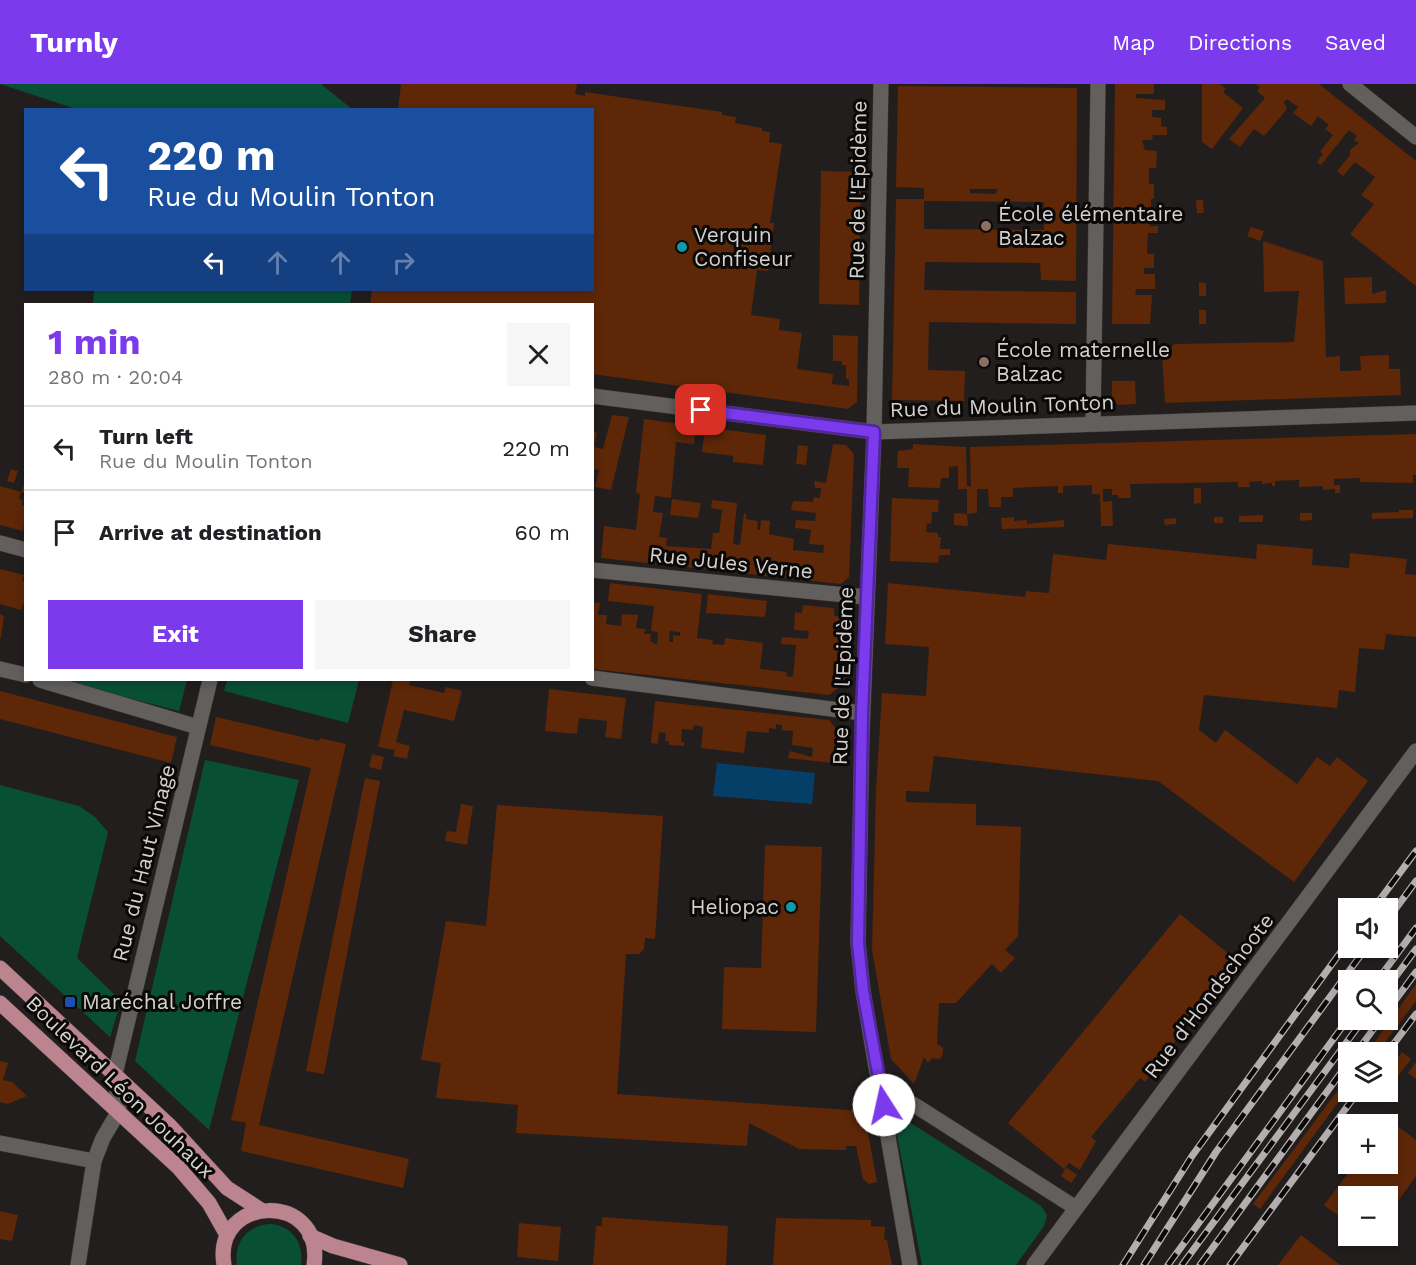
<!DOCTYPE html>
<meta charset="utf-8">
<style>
:root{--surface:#fff;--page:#f6f6f6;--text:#202124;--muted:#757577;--line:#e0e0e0;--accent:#7c3aed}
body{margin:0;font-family:"Work Sans",sans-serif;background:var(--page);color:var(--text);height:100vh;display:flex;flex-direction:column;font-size:22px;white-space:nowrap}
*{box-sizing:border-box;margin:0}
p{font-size:20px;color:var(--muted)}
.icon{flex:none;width:33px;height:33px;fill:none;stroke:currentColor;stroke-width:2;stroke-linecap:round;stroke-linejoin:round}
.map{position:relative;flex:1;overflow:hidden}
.details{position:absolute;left:24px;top:219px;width:570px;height:378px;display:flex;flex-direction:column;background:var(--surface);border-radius:0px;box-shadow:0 3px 9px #0003}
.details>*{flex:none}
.top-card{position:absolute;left:24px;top:24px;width:570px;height:183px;border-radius:0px;box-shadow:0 3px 9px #0003;background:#1a4fa0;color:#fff;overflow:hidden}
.buttons{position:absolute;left:1338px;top:814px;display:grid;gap:12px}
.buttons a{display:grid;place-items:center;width:60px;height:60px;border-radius:0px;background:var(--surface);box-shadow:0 3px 9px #0003;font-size:30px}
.pin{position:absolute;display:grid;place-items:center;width:51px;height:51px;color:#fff;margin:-26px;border-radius:12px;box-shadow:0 3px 9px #0006}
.me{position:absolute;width:66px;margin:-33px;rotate:350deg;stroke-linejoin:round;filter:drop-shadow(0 0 4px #0008)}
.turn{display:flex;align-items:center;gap:21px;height:126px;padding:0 24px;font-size:27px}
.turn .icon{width:78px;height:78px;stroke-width:2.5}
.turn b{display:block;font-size:42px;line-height:51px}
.lanes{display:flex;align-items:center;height:57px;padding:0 24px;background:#0003;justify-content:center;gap:30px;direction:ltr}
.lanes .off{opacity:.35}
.round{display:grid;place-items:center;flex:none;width:63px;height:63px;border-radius:0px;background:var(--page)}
.overview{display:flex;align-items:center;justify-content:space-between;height:102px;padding:0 24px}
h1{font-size:36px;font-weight:700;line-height:45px;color:var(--accent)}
.primary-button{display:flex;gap:12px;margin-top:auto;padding:12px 24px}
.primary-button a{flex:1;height:69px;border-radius:0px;background:var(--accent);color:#fff;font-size:24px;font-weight:700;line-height:69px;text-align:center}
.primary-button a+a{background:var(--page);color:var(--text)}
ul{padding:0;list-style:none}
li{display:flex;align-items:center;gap:18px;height:84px;padding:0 24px;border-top:2px solid var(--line)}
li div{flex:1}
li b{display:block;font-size:22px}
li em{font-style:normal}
header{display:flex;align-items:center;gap:36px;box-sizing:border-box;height:84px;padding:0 30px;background:var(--accent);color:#fff}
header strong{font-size:28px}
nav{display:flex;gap:33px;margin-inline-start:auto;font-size:21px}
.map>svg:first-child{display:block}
.green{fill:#094f35}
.water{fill:#053f67}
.building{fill:#5d2708;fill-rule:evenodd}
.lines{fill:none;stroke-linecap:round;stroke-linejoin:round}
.minor-casing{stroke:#3b3837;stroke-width:16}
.major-casing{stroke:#3b3837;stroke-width:16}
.minor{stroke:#635f5d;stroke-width:15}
.major{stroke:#bc848e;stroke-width:15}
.rail-casing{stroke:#b2afae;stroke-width:7}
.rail{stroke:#0a0908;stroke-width:4.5;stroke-dasharray:14;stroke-linecap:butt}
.route-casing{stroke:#51269a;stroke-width:15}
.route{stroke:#7c3aed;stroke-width:10}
.education-dot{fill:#8d6e63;stroke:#0a0908;stroke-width:2}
.culture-dot{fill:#0f9aa8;stroke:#0a0908;stroke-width:2}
.transit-dot{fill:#1a4fb4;stroke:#0a0908;stroke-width:2}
.labels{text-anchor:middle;stroke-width:6;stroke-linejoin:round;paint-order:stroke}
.street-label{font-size:21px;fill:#d4d2d1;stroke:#0a0908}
.poi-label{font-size:21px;fill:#d4d2d1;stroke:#0a0908;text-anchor:start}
</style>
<header>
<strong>Turnly</strong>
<nav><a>Map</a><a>Directions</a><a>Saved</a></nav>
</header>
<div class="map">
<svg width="1416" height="1181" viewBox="0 0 1416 1181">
<rect width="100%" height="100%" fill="#221e1d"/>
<g class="green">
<path d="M0 0H321L352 25H76Z"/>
<path d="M94 206H352L350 220H93Z"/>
<path d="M68 596H187L179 627 67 598Z"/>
<path d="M227 596H359L348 639 224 607Z"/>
<path d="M205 676 299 696 209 1046 135 977Z"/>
<path d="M0 701 79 722 95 733 108 748 77 874 121 917 110 953 0 852Z"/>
<path d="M909 1038 1041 1122 1047 1131 1044 1142 1016 1181H922L896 1046Z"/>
<path d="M272 1140C293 1143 304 1160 301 1181H237C233 1157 249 1140 272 1140Z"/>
</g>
<path class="water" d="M717 679 815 689 812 720 713 712Z"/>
<g class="building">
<path d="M401 0H577L575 10 585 12V8L722 28V31L736 33 735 39 762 44V47L770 48 769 58 782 60 770 139H774L768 187 757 186 751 231 780 235 779 246 802 249 797 285 833 290 832 300 849 302V295H846V281H842V277H833V251L858 252 857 318 848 325 592 290V220H370L372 206H592V26H398Z"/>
<path d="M1115 0H1154V10H1136V14L1165 16V26H1152V33L1161 34V42L1167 43V51H1153L1152 56H1142L1145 66 1157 67 1156 84H1149V100H1154V115H1151V128H1142V132H1136V135H1150V142H1158V149H1148L1147 170H1154V184H1144V190H1155V205H1136L1135 211H1152L1150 240H1112Z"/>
<path d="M1202 0H1220L1226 5 1223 8 1243 24 1212 65 1202 58Z"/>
<path d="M1256 0H1319L1416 77V202L1350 150 1374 120 1361 111 1375 93 1355 78 1343 92 1337 87 1350 71V66L1359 59 1354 56 1357 52 1349 46 1321 81 1317 78 1323 70 1320 68 1333 51 1325 45 1329 41 1318 32 1311 42 1293 29 1298 23 1287 15 1284 18 1287 25 1264 52 1254 45 1240 63 1229 55 1265 14 1257 7 1260 3Z"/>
<path d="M898 2 1077 4 1076 197 1041 196 1040 179 925 178 924 206 1076 208V240L929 238 928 286 965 287 964 317 892 316 896 115H924V104L896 103ZM970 105H997L996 110 970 109ZM924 117 1044 118V146L924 145Z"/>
<path d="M821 87 861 88 859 221 819 220Z"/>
<path d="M1196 116H1203L1204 129H1197Z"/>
<path d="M1251 143 1264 147 1260 157 1247 152Z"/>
<path d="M1263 157 1323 177 1326 273 1340 272V287H1350L1361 286 1360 272 1389 271V285H1400L1401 311 1165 319 1162 272 1175 260 1294 258 1299 207 1264 208Z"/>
<path d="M1372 193V210L1386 206V219L1345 220 1344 194Z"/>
<path d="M1199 198 1206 199V212H1199Z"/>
<rect x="1199" y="226" width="7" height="14"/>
<path d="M1112 297H1135L1136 320 1118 321 1112 315Z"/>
<path d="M612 331 629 333 611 406 595 403 599 386 592 385V347L597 349 594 363 603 365Z"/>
<path d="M644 335 696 342 694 360 676 358 671 414 655 412 653 428 663 429 659 453 667 454 666 462 711 465 713 449H719L722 426 711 424 712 416 737 419 733 460 740 461 744 429 747 431 746 435 758 437 757 446H760L761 436 770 437 769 450 794 455 793 466 823 469 824 461 809 460 811 446 795 444 796 436 815 437 816 429 791 426 793 417 813 418 814 413 820 414 821 404H815L814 397 826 399 833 360 846 361 854 370 849 493 841 500 601 474 604 442 636 446 640 410 636 409Z"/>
<path d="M705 343 766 351 763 381 733 378V372L702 368Z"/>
<path d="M1416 350V391H1413V399L1360 398V394L1334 395V401H1340V409H1335V405L1323 406V402L1299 403V396L1275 397V402H1272V399L1262 400V397L1249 398 1250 403H1238V398L1130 400 1131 414H1118V411H1112V405H1103V418L1112 417 1113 442H1101L1100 410H1092V401L1063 402V409H1058V402L1013 404V413H1001V423H989L988 405H977V429L967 430V405H958V382L949 383V394H941L940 404 908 403 909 384H897L898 367 913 365V360L966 363 967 402H971L970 363Z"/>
<path d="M798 361 808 362 806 381 796 380Z"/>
<path d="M11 385 18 387 14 399 7 397Z"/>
<path d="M26 395V409L21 408 19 415 23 416 22 421 26 422 23 447 0 441V402L21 408Z"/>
<path d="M1194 404H1201V419L1194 420Z"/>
<path d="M892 414 939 416 938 428H932L931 440 927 439 926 448 938 449V453H941L940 465H950V471H939L938 479 890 477Z"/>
<path d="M672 415 701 419 698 434 670 431Z"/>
<path d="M1399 426H1413V434L1372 435V429L1399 428Z"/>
<path d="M954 429 967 430 968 442 954 441Z"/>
<path d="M1300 429H1312V436L1300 437Z"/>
<path d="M1263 431V438H1239V432Z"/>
<path d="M1014 433V437L1027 436V440L1064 436V443L1002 445 1001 434Z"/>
<rect x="1214" y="433" width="9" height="6"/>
<path d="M1176 434V440L1165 441 1164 435Z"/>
<path d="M1108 460 1256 475 1257 460 1313 465 1312 481 1349 484 1350 469 1407 475 1405 490 1416 491V553L1386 550 1384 566 1359 564 1355 608 1339 606 1337 624 1204 611 1199 646 1216 659 1225 646 1297 700 1317 673 1330 682 1337 673 1368 697 1294 798 1158 697 934 672 929 708 906 707V718L976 720V741L1021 743 1018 852 1005 866 1015 874 1001 889 992 880 956 919H939L937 960 943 964V970L940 975 932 974 928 979 924 973 914 1000 891 975 872 866 876 705 882 609 926 612 929 563 885 560 888 499 1025 513 1026 507 1049 509 1053 470 1106 476Z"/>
<path d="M0 485 24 491 22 497 26 498V513L21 526 0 520Z"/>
<path d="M610 499 702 510 697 554 713 556 712 560 724 561 725 554 763 559 760 585 787 588 786 592 793 593 796 561 781 560 782 553 808 555 809 547 794 546 795 528 802 529 803 521 834 524V532L847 533 844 600 829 611 592 585V518L600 519 598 531H607L606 540 621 542 622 530 638 531 636 544 645 545 644 550H651L650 557 657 561 658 548 651 547 654 522 608 517ZM670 547 680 548V552L673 551V558H669Z"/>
<path d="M708 510 767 517 765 533 706 529Z"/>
<path d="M0 530 4 532 1 554H0Z"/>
<path d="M393 596H411L409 601 444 609 446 603 462 607 454 637 404 626 396 658 410 662 407 675 393 672 395 666 378 663Z"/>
<path d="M549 605 626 614 621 655 605 653 607 637 579 634 577 650 545 647Z"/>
<path d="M0 607 177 653 171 679 0 635Z"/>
<path d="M655 617 829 636 841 651V680L788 674 790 667 812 673 813 664 792 661 793 647 782 646V641L776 640V645L769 644V649L747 647 744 669 701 664 703 643 694 641 693 646 682 645 681 658H684V662L669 661V657H665L666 649 659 648 658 660 651 659Z"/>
<path d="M216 633 319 657 320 654 346 660 259 1041 409 1075 403 1104 241 1067 246 1039 231 1036 311 684 210 661Z"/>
<path d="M372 670 384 673 381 686 369 683Z"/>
<path d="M365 694 380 697 324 990 306 987Z"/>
<path d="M461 720 473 722 467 761 445 757 447 747 456 748Z"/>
<path d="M497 721 663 732 655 855 645 854 644 865 639 870H626L617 1010 864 1027 877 1098 869 1100 863 1095 856 1062H846V1066L799 1065 749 1039 747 1062 516 1049 518 1021 436 1014 441 979 421 976 446 837 486 842Z"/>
<path d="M765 761 822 763 816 948 722 945 724 883 761 884Z"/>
<path d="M1180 830 1236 876 1145 998 1140 994 1091 1053 1096 1057 1080 1086 1069 1079 1064 1085 1008 1039Z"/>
<path d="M1416 900V917L1377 969H1367Z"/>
<path d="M1402 968 1411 975 1393 999 1388 995 1394 985 1391 983Z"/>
<path d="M0 977 8 979 3 996 12 998 27 1012 8 1020 0 1018Z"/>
<path d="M1416 978V995L1408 989Z"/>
<path d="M1344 998 1348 1005 1260 1125 1253 1120Z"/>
<path d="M1388 1035 1416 1056V1092L1388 1131V1113H1348V1139L1324 1121 1355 1080H1388V1041H1383Z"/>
<path d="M1066 1083 1077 1091 1071 1099 1061 1092Z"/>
<path d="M0 1127 18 1131 12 1157 0 1155Z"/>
<path d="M602 1133 728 1142 726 1181H593L596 1142H602Z"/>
<path d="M776 1134 871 1136V1142L885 1143 884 1156H887L892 1181H773Z"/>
<path d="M519 1139 561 1143 558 1177 517 1173Z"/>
<path d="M1301 1151 1340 1181H1278Z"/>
</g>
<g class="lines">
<defs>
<g id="minor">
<path d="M881 0 874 348 862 649 858 859 863 907 910 1181"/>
<path d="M1350 0 1416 53"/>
<path d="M592 312 874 348 1416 329"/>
<path d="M1093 339 1098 0"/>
<path d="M0 459 26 466"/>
<path d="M592 486 866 513"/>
<path d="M0 585 26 591"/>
<path d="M592 594 862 629"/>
<path d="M40 596 198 643"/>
<path d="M880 999 1076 1124"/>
<path d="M0 1059 94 1077"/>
<path d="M78 1181 94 1077 103 1054 119 1027 115 990 210 596"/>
<path d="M1034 1181 1416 667"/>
</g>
<g id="major">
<path d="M0 884 170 1042 227 1104 261 1126"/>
<path d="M0 919 179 1084 209 1119 227 1151"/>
<path d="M310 1152 333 1162 400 1181"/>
<path d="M224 1181C212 1110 325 1107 314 1181"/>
</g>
</defs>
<use href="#minor" class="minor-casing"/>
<use href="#major" class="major-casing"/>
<use href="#minor" class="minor"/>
<use href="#major" class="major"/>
<defs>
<g id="rail">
<path d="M1373 825 1416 767"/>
<path d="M1388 835 1416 797"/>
<path d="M1377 897 1416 844"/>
<path d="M1388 903 1416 865"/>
<path d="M1388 926 1416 888"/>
<path d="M1356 969 1380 936"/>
<path d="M1387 969 1416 930"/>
<path d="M1123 1181 1192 1072 1348 858"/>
<path d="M1144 1181 1216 1068 1366 864"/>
<path d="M1168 1181 1348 935"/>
<path d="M1182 1181 1363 936"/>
<path d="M1200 1181 1348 979"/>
<path d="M1230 1181 1358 1008"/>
</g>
</defs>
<use href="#rail" class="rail-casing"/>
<use href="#rail" class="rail"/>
</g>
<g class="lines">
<defs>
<path id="route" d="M701 326 874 348 862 629 858 859 863 907 884 1021"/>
</defs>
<use href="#route" class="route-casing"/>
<use href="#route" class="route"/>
</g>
<g class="education-dot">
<circle cx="986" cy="142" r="6"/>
<circle cx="984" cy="278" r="6"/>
</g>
<g class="culture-dot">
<circle cx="682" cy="163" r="6"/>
<circle cx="791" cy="823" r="6"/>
</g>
<rect class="transit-dot" x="64" y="912" width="12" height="12" rx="3"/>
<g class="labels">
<g class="street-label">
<text transform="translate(858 106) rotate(-89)" y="7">Rue de l'Epidème</text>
<text transform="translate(1002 322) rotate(-2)" y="7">Rue du Moulin Tonton</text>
<text transform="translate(731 479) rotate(6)" y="7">Rue Jules Verne</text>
<text transform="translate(843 592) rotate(-88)" y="7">Rue de l'Epidème</text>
<text transform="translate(144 779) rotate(-76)" y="7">Rue du Haut Vinage</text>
<text transform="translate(1209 912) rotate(-53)" y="7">Rue d'Hondschoote</text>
<text transform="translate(120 1003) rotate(44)" y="7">Boulevard Léon Jouhaux</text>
</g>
<g class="poi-label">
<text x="998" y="137">École élémentaire<tspan x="998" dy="24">Balzac</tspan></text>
<text x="694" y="158">Verquin<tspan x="694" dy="24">Confiseur</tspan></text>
<text x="996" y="273">École maternelle<tspan x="996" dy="24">Balzac</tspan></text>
<text x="779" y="830" text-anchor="end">Heliopac</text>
<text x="82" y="925">Maréchal Joffre</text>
</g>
</g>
</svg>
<div class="buttons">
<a><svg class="icon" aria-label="sound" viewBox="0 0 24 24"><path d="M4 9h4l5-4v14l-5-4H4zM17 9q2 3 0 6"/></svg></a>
<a><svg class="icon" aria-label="search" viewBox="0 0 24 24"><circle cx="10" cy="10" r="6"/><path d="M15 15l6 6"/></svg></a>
<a><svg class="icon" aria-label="layers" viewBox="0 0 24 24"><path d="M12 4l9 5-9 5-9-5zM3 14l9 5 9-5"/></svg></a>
<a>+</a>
<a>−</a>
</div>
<div class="pin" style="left:701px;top:326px;background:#d93025"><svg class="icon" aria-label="arrive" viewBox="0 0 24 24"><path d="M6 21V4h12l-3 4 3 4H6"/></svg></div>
<svg class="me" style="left:884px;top:1021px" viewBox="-20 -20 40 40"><circle r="19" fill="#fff"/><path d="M0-13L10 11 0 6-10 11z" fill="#7c3aed"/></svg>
<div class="top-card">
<div class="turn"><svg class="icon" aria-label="left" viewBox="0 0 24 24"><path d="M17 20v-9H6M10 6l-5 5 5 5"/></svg><div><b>220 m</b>Rue du Moulin Tonton</div></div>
<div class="lanes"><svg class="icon" aria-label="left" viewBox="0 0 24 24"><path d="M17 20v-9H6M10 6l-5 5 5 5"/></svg><svg class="icon off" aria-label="ahead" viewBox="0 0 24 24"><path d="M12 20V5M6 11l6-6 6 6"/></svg><svg class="icon off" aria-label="ahead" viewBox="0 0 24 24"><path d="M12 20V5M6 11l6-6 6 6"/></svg><svg class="icon off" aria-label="right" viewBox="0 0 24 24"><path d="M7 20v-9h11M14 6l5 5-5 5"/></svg></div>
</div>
<section class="details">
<div class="overview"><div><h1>1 min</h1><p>280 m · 20:04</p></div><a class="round"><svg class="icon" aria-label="close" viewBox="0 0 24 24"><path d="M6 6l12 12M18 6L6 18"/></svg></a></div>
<ul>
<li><svg class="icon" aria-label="left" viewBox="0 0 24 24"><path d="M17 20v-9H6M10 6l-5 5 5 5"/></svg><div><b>Turn left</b><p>Rue du Moulin Tonton</p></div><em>220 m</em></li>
<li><svg class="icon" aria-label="arrive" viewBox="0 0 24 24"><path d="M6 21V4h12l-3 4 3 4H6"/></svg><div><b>Arrive at destination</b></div><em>60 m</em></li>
</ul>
<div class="primary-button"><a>Exit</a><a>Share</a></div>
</section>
</div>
